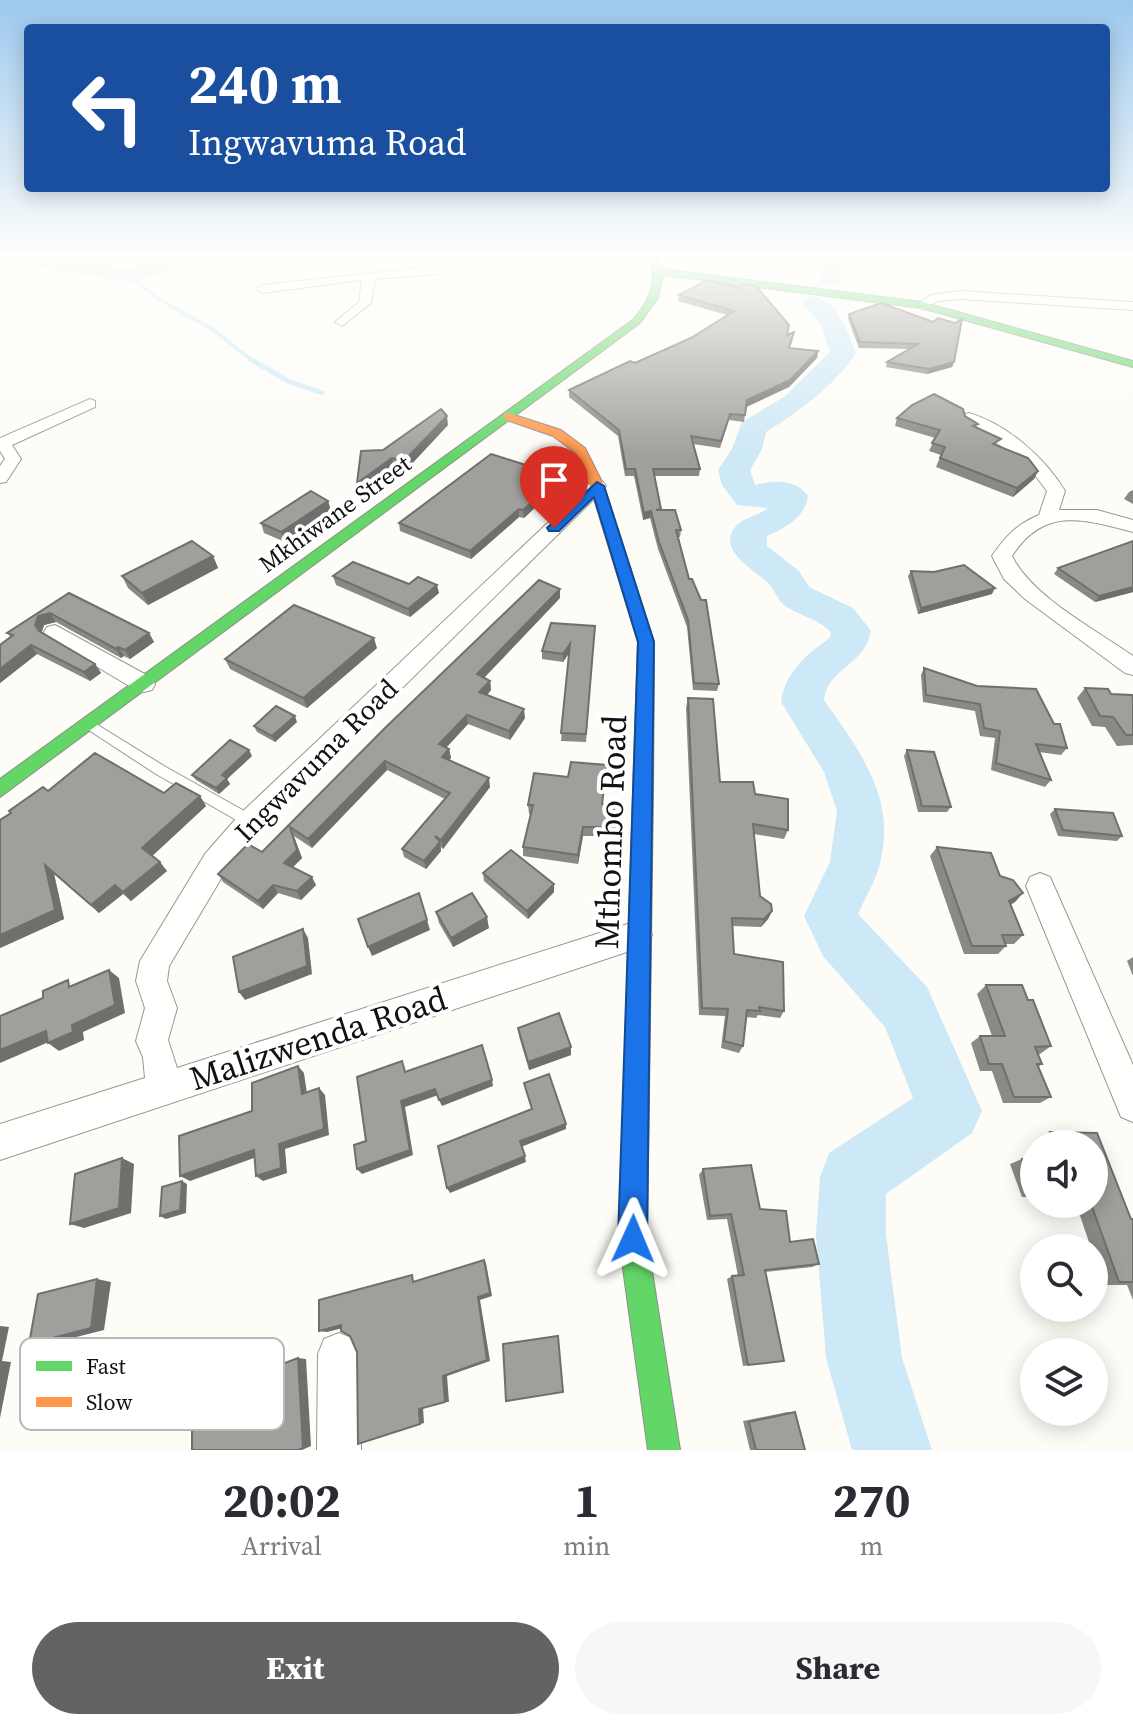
<!DOCTYPE html>
<style>
:root{--surface:#fff;--page:#f7f7f7;--text:#2b2b33;--muted:#7c7c81;--accent:#646362}
body{margin:0;font-family:"Source Serif 4",serif;background:var(--page);color:var(--text);height:100vh;display:flex;flex-direction:column;font-size:30px;white-space:nowrap}
*{box-sizing:border-box;margin:0}
p{font-size:26px;color:var(--muted)}
.icon{flex:none;width:44px;height:44px;fill:none;stroke:currentColor;stroke-width:2;stroke-linecap:round;stroke-linejoin:round}
.map{position:relative;height:1450px;overflow:hidden}
.details{display:flex;flex-direction:column;background:var(--surface);flex:1}
.details>*{flex:none}
.top-card{position:absolute;left:24px;top:24px;width:1086px;height:168px;border-radius:8px;box-shadow:0 4px 20px #0003;background:#1a4fa0;color:#fff;overflow:hidden}
.tools{position:absolute;left:1020px;top:1130px;display:grid;gap:16px}
.tools a{display:grid;place-items:center;width:88px;height:88px;border-radius:50%;background:var(--surface);box-shadow:0 4px 20px #0003;font-size:40px}
.pin{position:absolute;display:grid;place-items:center;width:68px;height:68px;color:#fff;margin:-82px -34px;border-radius:50% 50% 50% 0;rotate:-45deg;box-shadow:0 0 8px #0007}
.pin .icon{rotate:45deg}
.me{position:absolute;width:88px;margin:-44px;rotate:1deg;stroke-linejoin:round;filter:drop-shadow(0 0 6px #0008)}
.turn{display:flex;align-items:center;gap:28px;height:168px;padding:0 32px;font-size:36px}
.turn .icon{width:104px;height:104px;stroke-width:2.5}
.turn b{display:block;font-size:56px;line-height:68px}
.eta{display:flex;justify-content:space-evenly;align-items:center;height:136px;text-align:center}
.eta b{font-size:48px;font-weight:700;line-height:56px}
.button{display:flex;gap:16px;margin-top:auto;padding:16px 32px}
.button a{flex:1;height:92px;border-radius:48px;background:var(--accent);color:#fff;font-size:32px;font-weight:700;line-height:92px;text-align:center}
.button a+a{background:var(--page);color:var(--text)}
.map>svg:first-child{display:block}
.lines{fill:none;stroke-linecap:round;stroke-linejoin:round}
.stream-far1{stroke:#cde8f7;stroke-width:4}
.stream{stroke:#cde8f7;stroke-width:5}
.river{fill:#cde8f7;fill-rule:evenodd}
.lane-casing{stroke:#979795;stroke-width:2}
.street-casing{stroke:#979795;stroke-width:2}
.fast-casing{stroke:#8e8d8b;stroke-width:2}
.slow-casing{stroke:#8e8d8b;stroke-width:2}
.lane{fill:#fffffe;fill-rule:evenodd}
.street{fill:#fffffe;fill-rule:evenodd}
.fast{fill:#63d668;fill-rule:evenodd}
.slow{fill:#ff974d;fill-rule:evenodd}
.wall{fill:#8a8986}
.shaded-wall{fill:#716f6d}
.building{fill:#a19f9c;stroke:#716f6d;stroke-width:2}
.route{fill:#1a73e8;stroke:#114b97;stroke-width:2}
.labels{text-anchor:middle;stroke-width:8;stroke-linejoin:round;paint-order:stroke}
.far-street-label{font-size:24px;fill:#111;stroke:#fff}
.street-label{font-size:28px;fill:#111;stroke:#fff}
.near-street-label{font-size:34px;fill:#111;stroke:#fff}
.key{fill:#fff;stroke:#b8b8b8;stroke-width:2}
.key-label{font-size:22px;fill:#111}
</style>
<div class="map">
<svg width="1133" height="1450" viewBox="0 0 1133 1450">
<rect width="100%" height="100%" fill="#fdfcf7"/>
<g class="lines">
<path class="stream-far1" d="M130 276 159 299 212 329 253 361"/>
<path class="stream" d="M250 359 288 381 322 393"/>
<g class="river">
<path d="M0 255H40L129 269 175 255H196L189 264 130 282 0 261Z"/>
<path d="M834 255H864L847 265 837 285H821L818 280 828 261Z"/>
<path d="M814 296C838 302 848 332 856 353 832 388 801 410 766 432L762 449 750 470 755 485C774 480 796 479 808 496 805 518 785 528 767 536V546L799 571 809 587 853 608 871 631C864 666 827 669 824 700 859 750 897 798 880 863 876 880 865 898 858 914L927 987 982 1111 972 1133 886 1194V1235L902 1358 932 1450H852L826 1358 816 1235 820 1177 829 1153 913 1098 885 1027 823 956 804 916 830 862 837 811 824 772 781 702C785 673 806 654 830 638L831 633C819 618 798 616 783 604 777 599 775 590 769 584 756 570 715 551 736 526 743 518 759 515 768 508L737 505 722 485 718 470 732 449 742 422 784 397 830 352 822 327 803 303 806 298Z"/>
</g>
<defs>
<path id="lane" d="M88 719 164 766 255 817 257 821 255 825 250 827 245 825 156 774 84 727 82 724Z"/>
<g id="street">
<path d="M430 255H442L450 264 447 270 438 274 375 279 371 303 342 326 335 322 359 302 362 280 262 293 256 289 262 285 438 266Z"/>
<path d="M745 255 850 261 869 255H887L850 267 750 258Z"/>
<path d="M1105 255H1128L1129 256 1123 259Z"/>
<path d="M961 291 1133 302V310L961 299 938 301 922 309 916 305 931 295Z"/>
<path d="M90 399 95 401V407L12 445 21 459 6 482 0 483V466L5 459 0 451V438Z"/>
<path d="M969 413C1007 424 1045 458 1065 491L1059 510H1097L1133 520V532C1084 519 1044 506 1012 556 1031 596 1096 630 1133 656V675L1125 673 1025 599 1004 579 992 556C1005 537 1017 524 1039 515L1047 491 1024 461 963 421V415Z"/>
<path d="M597 481 603 482 606 486 603 490 259 829 225 872 169 966 167 981 177 1008 168 1040 177 1068 637 921 648 925 652 935 648 945 0 1160V1124L145 1078 143 1057 136 1041 145 1008 136 981 140 961 205 854 241 813 591 482Z"/>
<path d="M55 625 152 678 155 684 152 690 144 692 136 690 47 637 44 632 47 627Z"/>
<path d="M1040 873 1050 877 1133 1065V1122L1121 1117 1026 886 1030 877Z"/>
<path d="M339 1333 354 1339 360 1354 361 1450H317L318 1354 324 1339Z"/>
</g>
<g id="fast">
<path d="M649 255H657L662 269 922 302 1133 361V367L921 308 663 275 658 298 640 323 0 797V779L634 319C651 298 658 281 649 255Z"/>
<path d="M643 787 650 789 653 795 647 1239 680 1450H648L619 1239 633 795 636 789Z"/>
</g>
<path id="slow" d="M508 413 561 430 585 448 604 486 654 642 653 795 650 801 643 803 636 801 633 795 638 642 590 486 576 453 553 436 504 419V415Z"/>
</defs>
<use href="#lane" class="lane-casing"/>
<use href="#street" class="street-casing"/>
<use href="#fast" class="fast-casing"/>
<use href="#slow" class="slow-casing"/>
<use href="#lane" class="lane"/>
<use href="#street" class="street"/>
<use href="#fast" class="fast"/>
<use href="#slow" class="slow"/>
</g>
<g class="wall">
<path d="M707 280 787 335 794 332 789 348 818 351 817 358 789 387 746 407 744 422 729 420 720 448 693 444 700 469 699 476H655L661 510 681 530 680 537H678L719 684 717 691 693 690 687 627 658 549 650 518 643 520 634 476H625L618 436 569 397V390L635 363 691 338 727 315 678 301 679 295Z"/>
<path d="M849 314 954 362 952 367 927 374 886 367 887 362 910 349 859 348 848 319Z"/>
<path d="M965 416 998 446 1038 471 1034 479 1013 497 936 467 941 455 929 451 935 438 895 426 897 418Z"/>
<path d="M448 425 406 470 394 467 359 492 357 483 383 450Z"/>
<path d="M554 474V482L540 494 541 502 524 518 519 517 471 559 400 531 399 523Z"/>
<path d="M1133 490V504L1124 499 1129 492Z"/>
<path d="M328 501 331 511 285 542 264 533 261 523Z"/>
<path d="M213 556 218 568 148 605 128 588 122 576Z"/>
<path d="M1058 568 1133 592 1095 602 1054 574Z"/>
<path d="M911 571 992 594 918 614 908 576Z"/>
<path d="M333 576 409 584 439 593 410 617 336 585Z"/>
<path d="M69 593 149 633 154 642 130 659 124 656 121 658 56 622 44 625 42 632 95 664 101 673 90 681 37 654 0 683V645L11 637 7 633Z"/>
<path d="M560 598 484 678 490 681 491 690 487 695 525 718 510 740 468 724 446 748 449 749 451 758 449 760 490 787 443 849 441 847V851L426 869 404 857 402 849 445 799 387 770 312 848 294 836 302 858 293 867 316 885 301 900 278 893 263 909 223 882 218 874 262 852Z"/>
<path d="M595 626 586 742 561 741 569 653 563 662 542 659V651Z"/>
<path d="M377 648 307 708 230 669 225 659Z"/>
<path d="M924 668 1067 748 1061 755 1039 752 1051 780 1045 787 991 770 995 738 980 736 975 711 923 702 921 675Z"/>
<path d="M1085 688 1111 694 1133 698V745L1117 746 1105 727 1092 726 1077 698Z"/>
<path d="M688 698 720 782 755 794 788 830 784 839 754 834 760 896 772 911 768 919 761 927 732 926 734 954 784 1011 780 1018 758 1015 756 1018 746 1017 743 1046 739 1053 721 1048 725 1016 699 1015 686 708Z"/>
<path d="M297 722 275 742 257 732 254 726Z"/>
<path d="M907 750 951 807 947 812H918L904 756Z"/>
<path d="M252 756 227 779 230 784 219 794 196 780 192 775Z"/>
<path d="M607 765 602 804 615 827 614 836H583L578 864 523 856V847L531 814H529L528 805 568 777Z"/>
<path d="M48 791 164 793 200 796 206 806 152 856 167 871 131 901 123 894 99 913 54 874 64 919 0 948V820Z"/>
<path d="M1055 809 1122 836 1117 841 1058 836 1050 814Z"/>
<path d="M937 847 1000 876 1015 902 1010 905 1023 935 1014 944H1006V946L998 954H964L930 856Z"/>
<path d="M483 873 554 884V892L528 919 484 881Z"/>
<path d="M436 912 489 928 453 947 439 923Z"/>
<path d="M1133 957V976L1127 961Z"/>
<path d="M986 985 1028 1000 1051 1046 1040 1054H1038L1042 1064 1038 1067 1051 1097 1040 1103H1003L992 1071H980L971 1043 980 1036H992L977 994Z"/>
<path d="M518 1028 571 1055 529 1070 519 1036Z"/>
<path d="M1050 1132 1097 1133 1131 1219H1133V1300L1127 1285H1105L1094 1256V1248H1091L1076 1204H1094V1144H1040L1039 1139Z"/>
<path d="M1034 1158V1197H1022L1010 1164 1022 1159Z"/>
<path d="M703 1169 760 1209 790 1242 819 1264 812 1267 765 1272 784 1361 743 1366 727 1279 732 1276H738L727 1219 707 1220 699 1175Z"/>
<path d="M788 1412H795L805 1450H750L743 1421Z"/>
</g>
<g class="shaded-wall">
<path d="M818 351 817 358 789 387 746 407 747 400Z"/>
<path d="M954 362 952 367 927 374 929 369Z"/>
<path d="M447 416 448 425 406 470 404 461Z"/>
<path d="M392 458 394 467 359 492 357 483Z"/>
<path d="M1038 471 1034 479 1013 497 1017 488Z"/>
<path d="M554 474V482L534 500V492Z"/>
<path d="M541 494V502L524 518 523 510Z"/>
<path d="M328 501 331 511 285 542 281 532Z"/>
<path d="M519 509V517L471 559 470 551Z"/>
<path d="M651 511 650 518 643 520 644 513Z"/>
<path d="M213 556 218 568 148 605 142 593Z"/>
<path d="M437 585 439 593 410 617 408 609Z"/>
<path d="M1133 587V592L1095 602 1099 596Z"/>
<path d="M995 588 992 594 918 614 921 608Z"/>
<path d="M560 589V598L478 684 477 674Z"/>
<path d="M50 613 56 622 44 625 41 634 35 625 38 616Z"/>
<path d="M149 633 154 642 130 659 125 650Z"/>
<path d="M374 638 377 648 307 708 303 698Z"/>
<path d="M570 644V652L563 662V654Z"/>
<path d="M31 645 37 654 0 683V669Z"/>
<path d="M118 647 124 656 121 658 116 649Z"/>
<path d="M95 664 101 673 90 681 84 672Z"/>
<path d="M490 681 491 690 481 702 479 692Z"/>
<path d="M524 709 525 718 510 740 509 731Z"/>
<path d="M467 715 468 724 441 753 439 744Z"/>
<path d="M295 716 297 722 275 742 272 736Z"/>
<path d="M449 749 451 758 444 766 442 757Z"/>
<path d="M249 750 252 756 227 779 230 784 219 794 216 788 222 775Z"/>
<path d="M385 761 387 770 312 848 308 839Z"/>
<path d="M489 778 490 787 443 849 441 840Z"/>
<path d="M200 796 206 806 150 858 142 848Z"/>
<path d="M290 827 302 858 289 871 284 863Z"/>
<path d="M583 827V836L578 864V855Z"/>
<path d="M440 842 441 851 426 869 424 861Z"/>
<path d="M160 862 167 871 131 901 123 892Z"/>
<path d="M45 865 54 874 64 919 0 948V935Z"/>
<path d="M312 877 316 885 301 900 297 891Z"/>
<path d="M554 884V892L528 919 527 911Z"/>
<path d="M115 885 123 894 99 913 91 905Z"/>
<path d="M273 885 278 893 263 909 258 901Z"/>
<path d="M1023 893 1015 902 1001 910 1009 901Z"/>
<path d="M772 911 768 919 761 927 764 919Z"/>
<path d="M487 917 489 928 453 947 451 938Z"/>
<path d="M427 920 430 930 372 956 368 947Z"/>
<path d="M303 929 308 938 312 974 245 1000 239 992Z"/>
<path d="M109 970 119 978 125 1013 83 1032 84 1040 59 1051 48 1043 72 1025Z"/>
<path d="M46 1031 58 1038 0 1063V1050Z"/>
<path d="M571 1047V1055L529 1070 528 1062Z"/>
<path d="M298 1066 304 1073 308 1101 302 1094Z"/>
<path d="M492 1080 493 1086 442 1106 439 1100Z"/>
<path d="M319 1088 325 1095 329 1135 285 1149 287 1173 263 1181 256 1176Z"/>
<path d="M435 1089 438 1095 405 1107 413 1155 362 1174 357 1169 401 1101Z"/>
<path d="M566 1124V1129L521 1147 520 1141Z"/>
<path d="M254 1150 262 1155 190 1181 180 1176Z"/>
<path d="M525 1156 526 1162 450 1193 447 1188Z"/>
<path d="M122 1158 134 1164 131 1213 84 1228 70 1224Z"/>
<path d="M182 1181 187 1184 186 1213 166 1219 160 1216Z"/>
<path d="M484 1260 486 1263 492 1296 480 1300 490 1361 447 1376 449 1402H445L443 1376 478 1297Z"/>
<path d="M97 1279 111 1282 104 1330 45 1345 29 1344Z"/>
<path d="M341 1325 347 1327 327 1332 319 1331Z"/>
<path d="M0 1326 9 1327 2 1361 11 1362 0 1418Z"/>
<path d="M298 1358 306 1359 311 1446 302 1450H298Z"/>
<path d="M199 1364H205V1394L177 1405H171Z"/>
<path d="M423 1408 424 1423 365 1442 419 1409Z"/>
</g>
<g class="building">
<path d="M707 280 741 288 743 284 756 286 789 325 787 335 794 332 789 348 818 351 790 380 747 400 745 415 730 414 721 441 691 436 700 469H653L661 509 656 510H675L681 530H676L689 579H692L701 600H706L719 684 694 683 688 620 659 542 651 511 644 513 635 469H626L619 430 569 390 630 361 635 363 691 338 734 311 679 295Z"/>
<path d="M881 303 933 322 938 318 955 323 962 319 954 362 929 369 887 362 918 344 860 342 849 314Z"/>
<path d="M934 394 963 409 965 416 978 424 973 426 1001 439 993 444 1028 458 1038 471 1017 488 940 458 945 447 932 443 940 430 897 418 912 405Z"/>
<path d="M441 409 447 416 404 461 392 458 357 483 361 451 383 450Z"/>
<path d="M491 454 554 474 534 492 541 494 523 510 519 509 470 551 399 523Z"/>
<path d="M311 491 328 501 281 532 261 523Z"/>
<path d="M192 541 213 556 142 593 122 576Z"/>
<path d="M1133 541V587L1099 596 1058 568Z"/>
<path d="M353 562 409 584 418 577 437 585 408 609 333 576Z"/>
<path d="M964 565 995 588 921 608 911 571 934 572Z"/>
<path d="M539 580 560 589 477 674 490 681 479 692 524 709 509 731 467 715 439 744 449 749 442 757 489 778 441 840 435 836 440 842 424 861 402 849 450 793 385 761 308 839 290 827 297 850 284 863 312 877 297 891 273 885 258 901 218 874 248 844 262 852 385 728Z"/>
<path d="M69 593 149 633 125 650 118 647 116 649 50 613 38 616 35 625 39 631 95 664 84 672 31 645 0 669V645L13 635 7 633Z"/>
<path d="M294 605 374 638 303 698 225 659Z"/>
<path d="M551 623 595 626 586 734 561 733 570 644 563 654 542 651Z"/>
<path d="M924 668 977 686 1036 689 1054 724H1060L1067 748 1036 744 1051 780 996 763 1000 731 984 728 980 704 926 695Z"/>
<path d="M1085 688 1108 689 1111 694 1132 695 1133 698V735H1126L1113 717 1100 716Z"/>
<path d="M688 698 713 699 720 782H753L755 794 788 799V830L753 824 760 896 771 904 772 911 764 919 732 918 734 954 783 962 784 1011 759 1007 760 1011 747 1010 743 1046 724 1041 728 1009 702 1008Z"/>
<path d="M276 706 295 716 272 736 254 726Z"/>
<path d="M230 740 249 750 222 775 227 778 216 788 192 775Z"/>
<path d="M907 750 934 752 951 807 922 806Z"/>
<path d="M95 753 164 793 176 783 200 796 142 848 160 862 123 892 115 885 91 905 45 865 55 910 0 935V820L11 813 9 811 43 787 48 791Z"/>
<path d="M571 762 607 765 602 804 614 805 615 827H583L578 855 523 847 533 805H528L534 773 568 777Z"/>
<path d="M1055 809 1113 813 1122 836 1063 830Z"/>
<path d="M937 847 991 853 1000 876 1013 880 1023 893 1009 901 1023 935H1002L1006 946H972Z"/>
<path d="M511 850 554 884 527 911 483 873Z"/>
<path d="M419 893 427 920 368 947 358 919Z"/>
<path d="M472 893 487 917 451 938 436 912Z"/>
<path d="M303 929 307 966 239 992 233 957Z"/>
<path d="M109 970 115 1005 72 1025 73 1032 48 1043 46 1031 0 1050V1016L43 998V991L68 980 69 987Z"/>
<path d="M986 985H1022L1028 1000H1033L1051 1046 1035 1047 1042 1064H1037L1051 1097H1014L1002 1064H989L980 1036H1005Z"/>
<path d="M559 1013 571 1047 528 1062 518 1028Z"/>
<path d="M482 1045 492 1080 439 1100 435 1089 401 1101 410 1150 357 1169 354 1145 366 1141 357 1077 402 1061 405 1072Z"/>
<path d="M298 1066 302 1094 319 1088 324 1129 279 1144 281 1168 256 1176 254 1150 180 1176 179 1136 252 1111V1083Z"/>
<path d="M549 1074 566 1124 520 1141 525 1156 447 1188 438 1146 532 1109 524 1083Z"/>
<path d="M1050 1132 1097 1133 1131 1219H1133V1282H1119L1091 1204H1094V1144H1054Z"/>
<path d="M122 1158 119 1208 70 1224 75 1174Z"/>
<path d="M1034 1158V1192L1022 1159Z"/>
<path d="M751 1165 760 1209 786 1211 790 1242 813 1239 819 1264 765 1270 784 1361 748 1365 732 1276 744 1275 731 1214 710 1216 703 1169Z"/>
<path d="M182 1181 180 1210 160 1216 162 1187Z"/>
<path d="M484 1260 490 1293 478 1297 487 1360 443 1376 445 1402 419 1409 420 1424 358 1444 357 1352 350 1336 341 1331V1325L319 1331V1300L412 1275 413 1282Z"/>
<path d="M97 1279 91 1328 29 1344 38 1294Z"/>
<path d="M558 1336 563 1392 506 1401 503 1344Z"/>
<path d="M298 1358 303 1448 298 1450H192V1399Z"/>
<path d="M795 1412 805 1450H756L749 1422Z"/>
</g>
<linearGradient id="sky" x2="0" y2="1"><stop stop-color="#9dc9ee"/><stop offset="0.56" stop-color="#fefefb"/><stop offset="1" stop-color="#fefefb" stop-opacity="0"/></linearGradient>
<rect width="1133" height="458" fill="url(#sky)"/>
<path class="route" d="M597 482 604 486 654 642 647 1239 643 1249 633 1253 622 1249 618 1239 638 642 594 497 559 531H549L547 528Z"/>
<g class="labels">
<g class="far-street-label">
<text transform="translate(335 514) rotate(-36)" y="8">Mkhiwane Street</text>
</g>
<g class="street-label">
<text transform="translate(316 760) rotate(-45)" y="10">Ingwavuma Road</text>
</g>
<g class="near-street-label">
<text transform="translate(610 832) rotate(-88)" y="12">Mthombo Road</text>
<text transform="translate(318 1038) rotate(-18)" y="12">Malizwenda Road</text>
</g>
</g>
<rect x="20" y="1338" width="264" height="92" rx="12" class="key"/>
<rect x="36" y="1361" width="36" height="10" fill="#63d668"/>
<rect x="36" y="1397" width="36" height="10" fill="#ff974d"/>
<g class="key-label">
<text x="86" y="1374">Fast</text>
<text x="86" y="1410">Slow</text>
</g>
</svg>
<div class="tools">
<a><svg class="icon" aria-label="sound" viewBox="0 0 24 24"><path d="M4 9h4l5-4v14l-5-4H4zM17 9q2 3 0 6"/></svg></a>
<a><svg class="icon" aria-label="search" viewBox="0 0 24 24"><circle cx="10" cy="10" r="6"/><path d="M15 15l6 6"/></svg></a>
<a><svg class="icon" aria-label="layers" viewBox="0 0 24 24"><path d="M12 4l9 5-9 5-9-5zM3 14l9 5 9-5"/></svg></a>
</div>
<div class="pin" style="left:554px;top:528px;background:#d93025"><svg class="icon" aria-label="arrive" viewBox="0 0 24 24"><path d="M6 21V4h12l-3 4 3 4H6"/></svg></div>
<svg class="me" style="left:633px;top:1239px" viewBox="-20 -20 40 40"><path d="M0-17L14 15 0 8-14 15z" fill="#1a73e8" stroke="#fff" stroke-width="4"/></svg>
<div class="top-card">
<div class="turn"><svg class="icon" aria-label="left" viewBox="0 0 24 24"><path d="M17 20v-9H6M10 6l-5 5 5 5"/></svg><div><b>240 m</b>Ingwavuma Road</div></div>
</div>
</div>
<section class="details">
<div class="eta">
<div><b>20:02</b><p>Arrival</p></div>
<div><b>1</b><p>min</p></div>
<div><b>270</b><p>m</p></div>
</div>
<div class="button"><a>Exit</a><a>Share</a></div>
</section>
